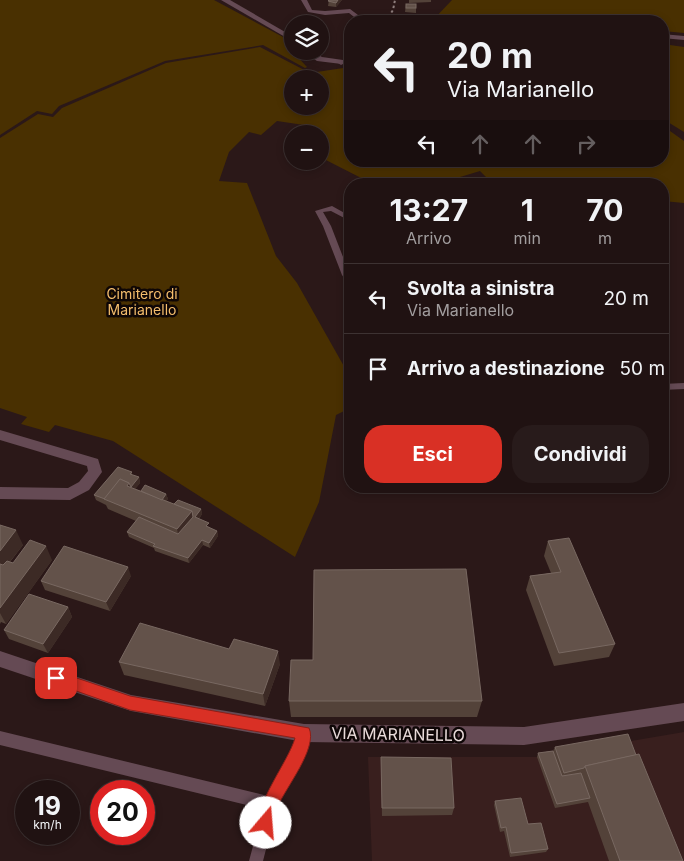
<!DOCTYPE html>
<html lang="it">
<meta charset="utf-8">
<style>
:root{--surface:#201212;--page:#281b1b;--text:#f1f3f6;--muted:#a29e9f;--line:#3d3232;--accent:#d93025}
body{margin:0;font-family:Inter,sans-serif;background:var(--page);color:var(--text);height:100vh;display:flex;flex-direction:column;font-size:19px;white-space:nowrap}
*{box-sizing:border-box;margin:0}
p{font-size:16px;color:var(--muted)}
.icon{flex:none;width:28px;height:28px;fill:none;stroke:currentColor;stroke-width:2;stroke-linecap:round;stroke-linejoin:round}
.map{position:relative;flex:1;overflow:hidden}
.details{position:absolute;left:344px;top:178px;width:325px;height:315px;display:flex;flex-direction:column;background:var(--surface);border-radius:20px;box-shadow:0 2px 8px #0003,0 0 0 1px var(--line)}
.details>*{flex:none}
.top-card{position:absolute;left:344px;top:15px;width:325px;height:152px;border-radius:20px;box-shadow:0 2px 8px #0003,0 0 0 1px var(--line);background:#201212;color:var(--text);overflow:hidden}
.fabs{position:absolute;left:284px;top:15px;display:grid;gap:10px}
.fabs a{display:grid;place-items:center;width:45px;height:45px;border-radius:50%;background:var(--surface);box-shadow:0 2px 8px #0003,0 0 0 1px var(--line);font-size:25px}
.speed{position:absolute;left:15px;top:780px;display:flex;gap:10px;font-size:25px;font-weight:700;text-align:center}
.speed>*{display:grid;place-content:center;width:65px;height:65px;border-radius:50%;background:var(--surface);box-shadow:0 2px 8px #0003,0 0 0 1px var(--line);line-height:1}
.speed small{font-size:12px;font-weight:400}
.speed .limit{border:8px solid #d22;background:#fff;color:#111}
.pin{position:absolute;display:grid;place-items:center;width:42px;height:42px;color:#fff;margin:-21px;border-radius:10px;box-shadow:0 2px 8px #0006}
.me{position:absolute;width:55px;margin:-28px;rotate:18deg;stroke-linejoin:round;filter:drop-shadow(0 0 4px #0008)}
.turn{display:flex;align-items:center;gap:18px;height:105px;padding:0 20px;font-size:22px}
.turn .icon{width:65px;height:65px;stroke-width:2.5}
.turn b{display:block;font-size:35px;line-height:42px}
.lanes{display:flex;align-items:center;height:48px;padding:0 20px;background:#0003;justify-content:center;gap:25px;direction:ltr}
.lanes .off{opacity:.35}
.eta{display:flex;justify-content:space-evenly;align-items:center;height:85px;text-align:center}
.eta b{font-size:30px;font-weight:700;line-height:35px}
.button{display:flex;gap:10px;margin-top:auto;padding:10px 20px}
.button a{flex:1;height:58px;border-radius:20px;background:var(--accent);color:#fff;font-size:20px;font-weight:700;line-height:58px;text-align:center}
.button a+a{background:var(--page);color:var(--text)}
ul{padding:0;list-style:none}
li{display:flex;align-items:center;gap:15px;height:70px;padding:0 20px;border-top:1px solid var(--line)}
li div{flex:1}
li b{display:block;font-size:19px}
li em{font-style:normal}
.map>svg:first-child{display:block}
.built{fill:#391f1e}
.green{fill:#493001;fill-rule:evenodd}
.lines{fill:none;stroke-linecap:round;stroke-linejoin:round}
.path{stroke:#8e7e7d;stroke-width:2;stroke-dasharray:2.5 2.5;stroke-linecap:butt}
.service{fill:#654a54;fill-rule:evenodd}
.minor{fill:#654a54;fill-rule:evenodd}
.wall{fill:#534239}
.shaded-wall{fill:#3c2a25}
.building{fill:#63524a;stroke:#786861}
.route{fill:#d93025;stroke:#8d1f18}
.labels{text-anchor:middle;stroke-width:5;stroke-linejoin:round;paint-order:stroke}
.park-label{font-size:14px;fill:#f4bd6c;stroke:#0e0606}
.near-street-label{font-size:16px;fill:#e9dbda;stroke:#0e0606}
</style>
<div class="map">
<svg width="684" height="861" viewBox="0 0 684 861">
<rect width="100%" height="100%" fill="#2b1818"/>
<path class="built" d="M684 732V861H372L368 757H537Z"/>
<g class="green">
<path d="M0 0H214L283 37 292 51 307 67 305 68 263 45 165 61 59 106 52 114 37 111 0 135Z"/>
<path d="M452 0H684V33L663 31 662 21H432Z"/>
<path d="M670 45 684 47V132L663 119V53Z"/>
<path d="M260 47 310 73 350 67V161H662L663 126 684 141V203L663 201 662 184H493L480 171 437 184 367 181 320 157V134H316V131L302 130 304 125 277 121 261 135 249 132 229 152 219 181 247 183 276 256 297 283 350 377V408L336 415 319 502 295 557 113 441 55 425 49 432 21 424 27 417 0 408V138L38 114 53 117 62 108 166 63ZM292 79H320V106H292Z"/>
</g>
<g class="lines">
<path class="path" d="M386 21 393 10 395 0"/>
<g class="service">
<path d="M301 0H307L312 10 325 11 350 9 362 18 374 21 358 20 349 13 325 15 308 12Z"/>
<path d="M350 56V60L341 65 338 63Z"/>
<path d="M332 206 350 216V221L331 211 323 212 331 226 350 275V283L347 282 342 275 323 226 315 211Z"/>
<path d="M684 383V389L662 390V384Z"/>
<path d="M304 727 309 728 311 733 305 754 277 806 263 861H249L263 809 0 745V731L268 796 292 752 299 728Z"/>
</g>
<g class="minor">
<path d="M221 0H230L292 36V41Z"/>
<path d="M662 34 684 36V40L662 38Z"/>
<path d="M302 51H312L322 57 350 61V65L317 61Z"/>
<path d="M0 430 98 459 102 472 89 490 70 500 0 499V487L68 488 79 482 88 471 87 466 0 440Z"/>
<path d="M0 651 131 695 304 724 524 727 684 703V721L524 745 304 742 131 711 0 667Z"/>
</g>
</g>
<g class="wall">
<path d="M329 0H342L336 7 328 6Z"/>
<path d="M409 0H431V2L409 3Z"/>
<path d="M406 4H416V13L405 12Z"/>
<path d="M132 472V475L139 477 140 483 135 489 141 491 166 494 168 499 166 501 174 504 201 509 202 514 199 519 210 528 217 531 218 536 210 548 203 545 189 563 155 551 154 548 129 537 127 532 136 521 108 509 106 505 96 500 94 495Z"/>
<path d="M0 525 23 545 10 562 13 563 52 560 6 624 1 622 0 624Z"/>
<path d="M548 541 615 644 609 657 554 666 526 590 530 576 551 573 544 556Z"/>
<path d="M131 576 110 611 45 590 41 581Z"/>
<path d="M68 607 72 617 48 653 9 639 4 630Z"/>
<path d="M119 662 280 664 265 706 124 675Z"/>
<path d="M289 701H482L477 717H291Z"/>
<path d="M555 747 636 755 683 861H609L588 802 555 808 537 757 538 753 553 751Z"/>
<path d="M381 757 454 808 452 815 382 816 381 765Z"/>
<path d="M495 801 528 824 548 849 546 852 510 857 504 831 500 832 494 805Z"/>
</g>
<g class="shaded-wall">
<path d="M338 0H342L336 7V3Z"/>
<path d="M139 477 140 483 130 496 127 486 129 483Z"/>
<path d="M166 494 168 499 160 508 159 503Z"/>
<path d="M201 509 202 514 196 523 195 517Z"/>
<path d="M192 511 194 521 179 539 177 529Z"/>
<path d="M16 530 23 545 0 574V551Z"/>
<path d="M217 531 218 536 210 548 209 543Z"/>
<path d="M202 540 203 545 189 563 188 558Z"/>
<path d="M46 546 52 560 6 624 0 613V608Z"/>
<path d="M128 567 131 576 110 611 106 602Z"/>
<path d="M68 607 72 617 48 653 43 644Z"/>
<path d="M278 651 280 664 265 706 263 694Z"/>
</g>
<g class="building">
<path d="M329 0H338L336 3 328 1Z"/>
<rect x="406" y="4" width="10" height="4"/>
<path d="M118 467 132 472 130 474 139 477 131 487 129 483 120 479 105 499 94 495Z"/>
<path d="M120 479 129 483 127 486 192 511 177 529 104 499Z"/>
<path d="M145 485 166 494 162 500 141 491Z"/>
<path d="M178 500 201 509 195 517 209 523 206 526 217 531 209 543 202 540 188 558 153 546 155 544 127 532 139 517 178 534 193 517 192 511 174 504Z"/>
<path d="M0 525 16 530 0 551Z"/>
<path d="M569 538 615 644 559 653 530 576 561 572 548 541Z"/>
<path d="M30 540 46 546 0 608V564L3 565 7 561 13 563Z"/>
<path d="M64 546 128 567 106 602 41 581Z"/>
<path d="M466 569 482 701H289L291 660H313L314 570Z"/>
<path d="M29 594 68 607 43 644 4 630Z"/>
<path d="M140 623 229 649 234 639 278 651 263 694 119 662Z"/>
<path d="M628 734 636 755 585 766 584 768 564 773 555 747Z"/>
<path d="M553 751 562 776 581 773 590 798 557 804 538 753Z"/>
<path d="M639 754 683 861H620L585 766Z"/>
<path d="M381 757 451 758 454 808H382Z"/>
<path d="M521 798 528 824 541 823 548 849 511 853 506 827 501 828 495 801Z"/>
</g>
<path class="route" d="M56 671 130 696 309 728C318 748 286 787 278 806 275 814 274 822 271 829L266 831 260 829C251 808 289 761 295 738L130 710 51 682 49 678 51 673Z"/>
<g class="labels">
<g class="park-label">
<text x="142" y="299">Cimitero di<tspan x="142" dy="16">Marianello</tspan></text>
</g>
<g class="near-street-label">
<text transform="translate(398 734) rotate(1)" y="6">VIA MARIANELLO</text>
</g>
</g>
</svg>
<div class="fabs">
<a><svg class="icon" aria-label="layers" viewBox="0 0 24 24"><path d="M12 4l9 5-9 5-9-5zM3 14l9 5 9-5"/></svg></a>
<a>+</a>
<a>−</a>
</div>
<div class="speed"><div>19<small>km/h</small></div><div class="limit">20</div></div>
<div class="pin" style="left:56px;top:678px;background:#d93025"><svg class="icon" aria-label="arrive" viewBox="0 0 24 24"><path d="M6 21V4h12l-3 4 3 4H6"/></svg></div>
<svg class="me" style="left:266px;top:823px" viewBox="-20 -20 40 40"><circle r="19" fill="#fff"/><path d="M0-13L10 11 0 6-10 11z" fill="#d93025"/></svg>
<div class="top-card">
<div class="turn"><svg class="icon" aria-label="left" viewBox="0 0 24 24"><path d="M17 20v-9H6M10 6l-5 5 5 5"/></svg><div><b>20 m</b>Via Marianello</div></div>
<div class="lanes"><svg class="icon" aria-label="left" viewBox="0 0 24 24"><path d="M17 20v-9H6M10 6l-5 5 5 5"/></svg><svg class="icon off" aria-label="ahead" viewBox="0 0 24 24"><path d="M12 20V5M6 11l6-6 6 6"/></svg><svg class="icon off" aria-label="ahead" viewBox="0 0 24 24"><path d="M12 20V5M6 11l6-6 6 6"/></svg><svg class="icon off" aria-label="right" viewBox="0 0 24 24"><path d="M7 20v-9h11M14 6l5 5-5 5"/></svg></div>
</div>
<section class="details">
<div class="eta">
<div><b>13:27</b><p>Arrivo</p></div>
<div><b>1</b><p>min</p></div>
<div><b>70</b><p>m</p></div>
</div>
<ul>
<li><svg class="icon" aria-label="left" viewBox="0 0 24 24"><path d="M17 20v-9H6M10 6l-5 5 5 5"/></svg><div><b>Svolta a sinistra</b><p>Via Marianello</p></div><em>20 m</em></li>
<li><svg class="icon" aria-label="arrive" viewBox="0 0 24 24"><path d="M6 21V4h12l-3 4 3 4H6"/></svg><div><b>Arrivo a destinazione</b></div><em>50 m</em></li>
</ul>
<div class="button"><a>Esci</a><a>Condividi</a></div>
</section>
</div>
